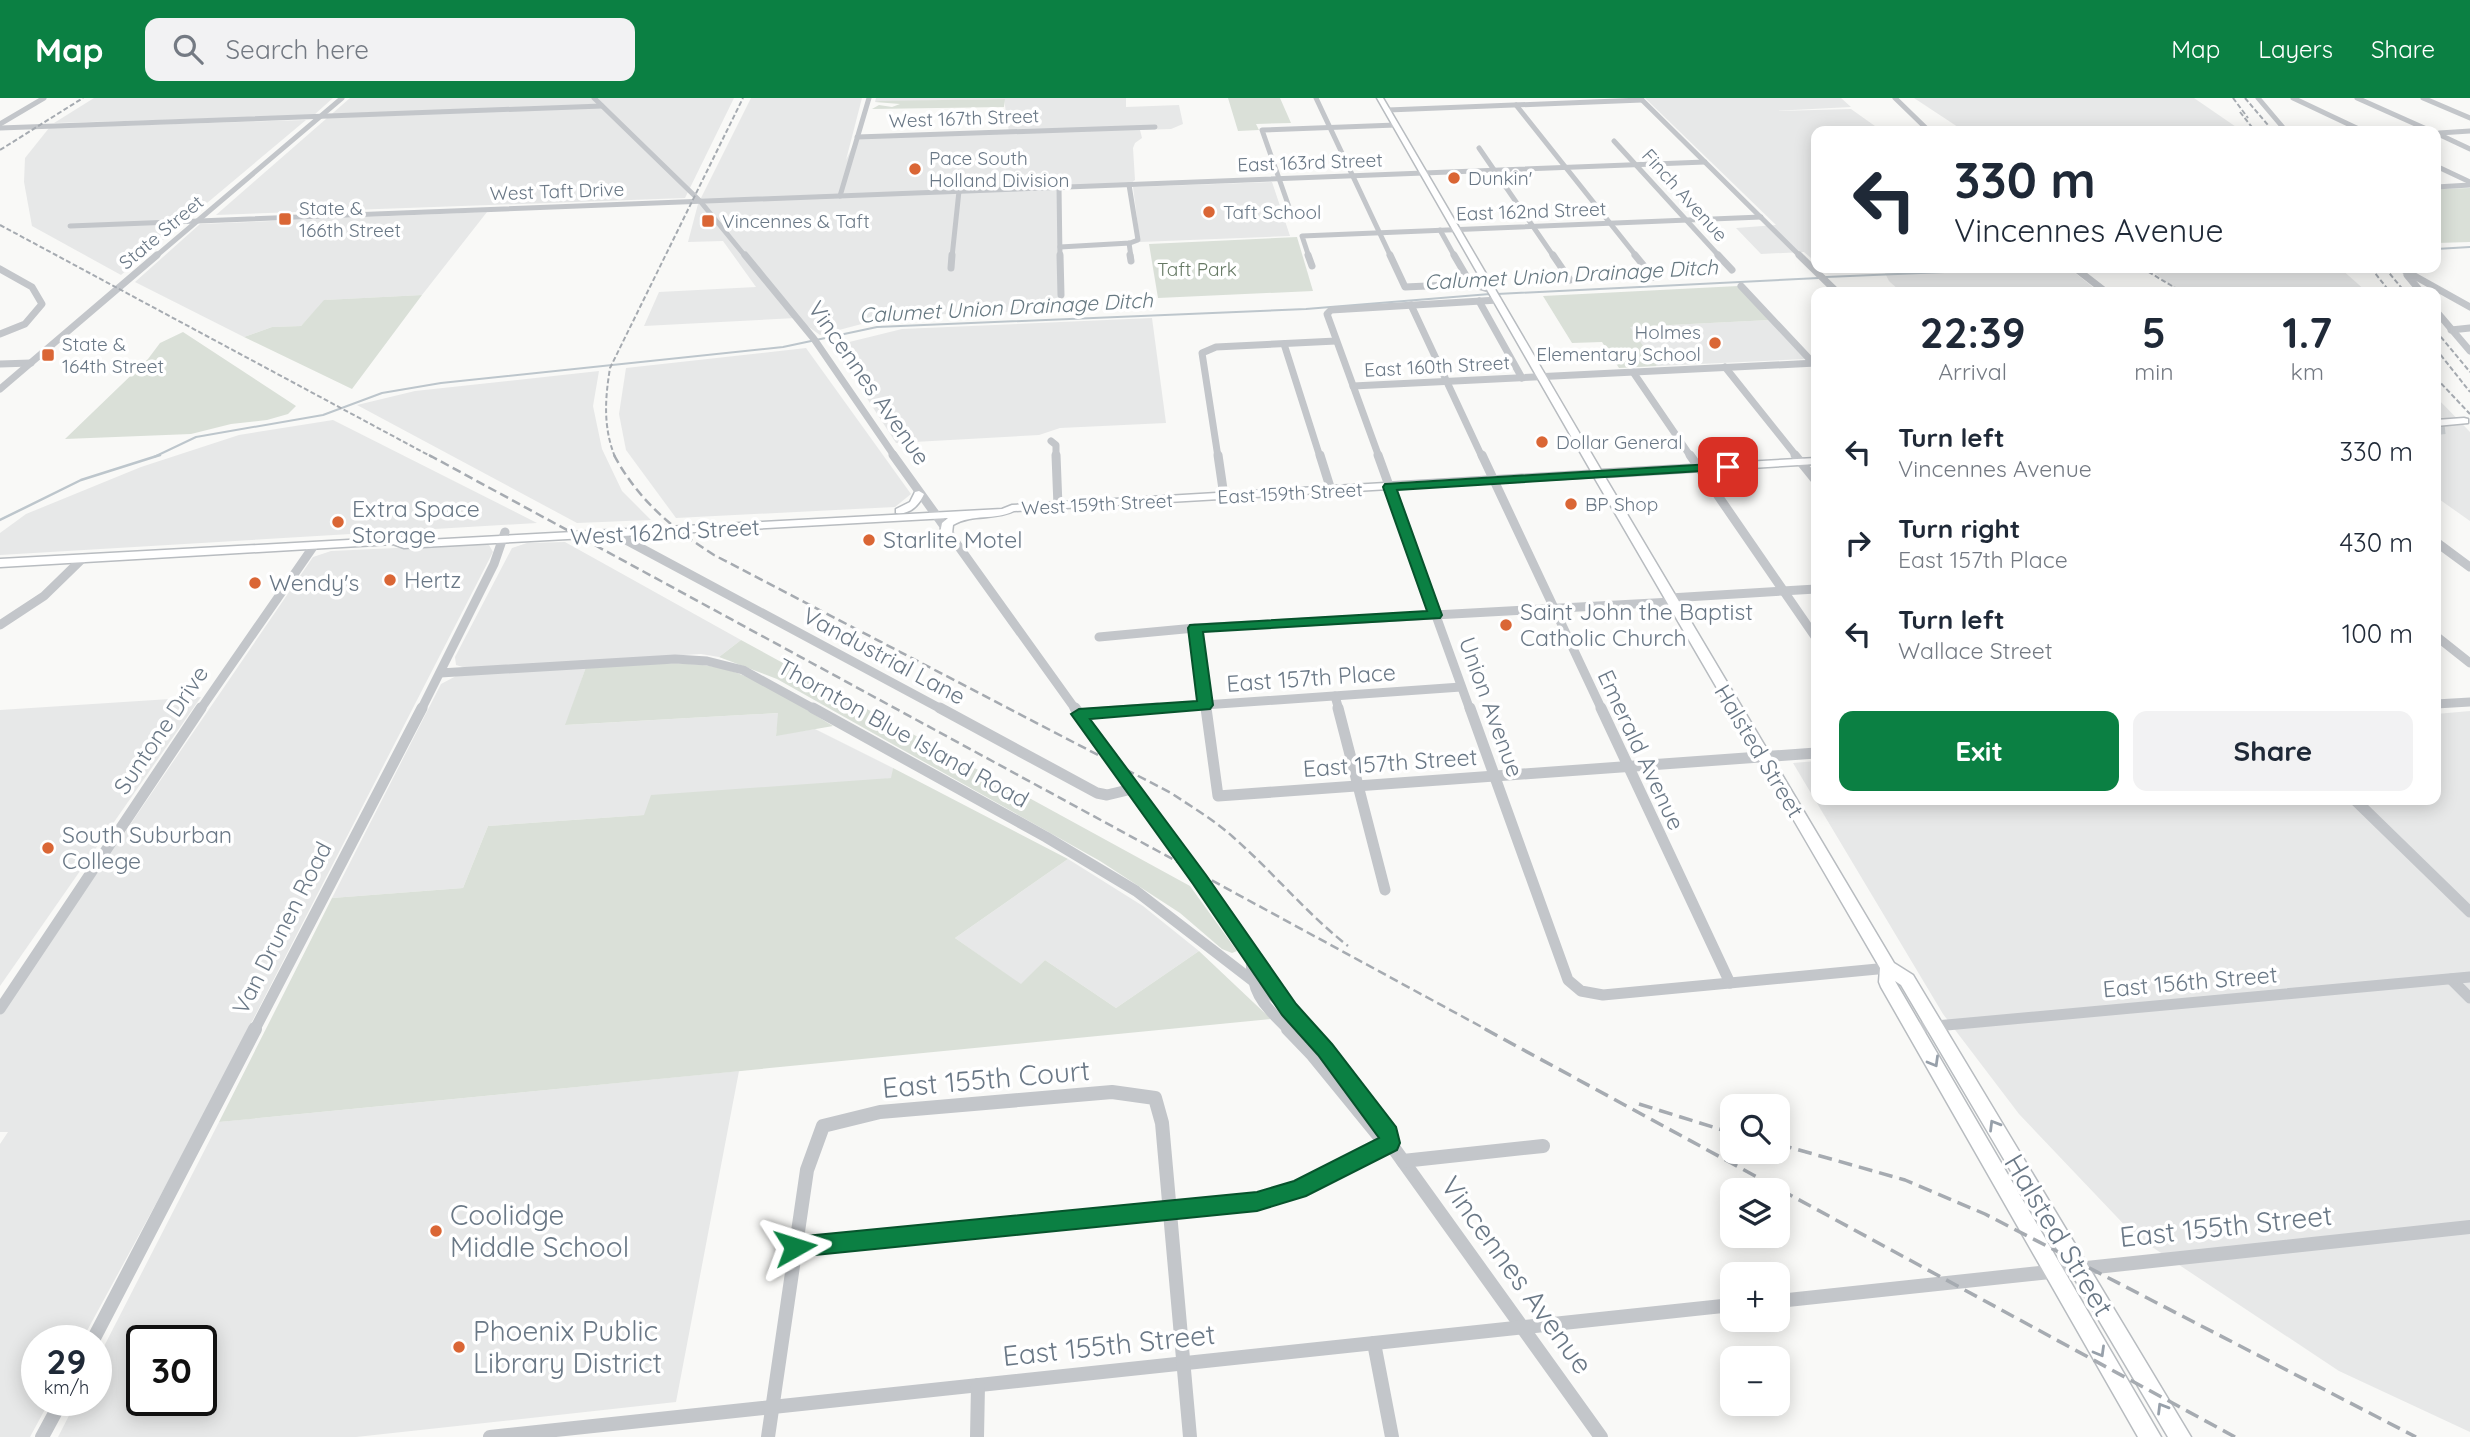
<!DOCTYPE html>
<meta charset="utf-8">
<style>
:root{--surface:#fff;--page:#f2f2f3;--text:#1f2937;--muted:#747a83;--accent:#0b8043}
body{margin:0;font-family:Quicksand,sans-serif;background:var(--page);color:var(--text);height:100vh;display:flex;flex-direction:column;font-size:26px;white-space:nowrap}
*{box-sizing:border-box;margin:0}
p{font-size:23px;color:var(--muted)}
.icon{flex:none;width:38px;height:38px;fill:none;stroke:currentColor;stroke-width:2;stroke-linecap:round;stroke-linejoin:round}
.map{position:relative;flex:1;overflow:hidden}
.sheet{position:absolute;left:1811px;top:189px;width:630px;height:518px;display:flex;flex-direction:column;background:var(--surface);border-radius:14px;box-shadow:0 4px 18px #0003}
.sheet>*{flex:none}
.banner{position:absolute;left:1811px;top:28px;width:630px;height:147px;border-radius:14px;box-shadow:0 4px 18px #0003;background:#fff;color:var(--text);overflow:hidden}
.fabs{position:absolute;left:1720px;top:996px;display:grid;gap:14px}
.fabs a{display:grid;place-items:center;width:70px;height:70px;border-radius:14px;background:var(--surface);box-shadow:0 4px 18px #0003;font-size:35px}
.speed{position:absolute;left:21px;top:1227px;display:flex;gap:14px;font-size:35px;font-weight:700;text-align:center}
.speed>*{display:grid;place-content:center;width:91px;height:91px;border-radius:50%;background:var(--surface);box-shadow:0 4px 18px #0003;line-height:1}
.speed small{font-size:18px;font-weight:400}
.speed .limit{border:4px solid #111;border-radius:10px;background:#fff;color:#111}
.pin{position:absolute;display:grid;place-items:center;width:60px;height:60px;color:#fff;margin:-30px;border-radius:14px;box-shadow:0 4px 10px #0006}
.me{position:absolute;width:77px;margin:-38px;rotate:84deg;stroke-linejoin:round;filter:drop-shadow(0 0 5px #0008)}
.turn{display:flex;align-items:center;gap:24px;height:147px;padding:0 28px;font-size:32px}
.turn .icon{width:91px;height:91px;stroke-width:2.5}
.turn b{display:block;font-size:49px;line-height:60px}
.eta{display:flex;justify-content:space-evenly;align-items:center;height:119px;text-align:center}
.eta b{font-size:42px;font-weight:800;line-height:49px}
.action{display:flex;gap:14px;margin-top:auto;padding:14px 28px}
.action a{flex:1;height:80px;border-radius:14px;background:var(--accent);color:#fff;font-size:28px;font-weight:800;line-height:80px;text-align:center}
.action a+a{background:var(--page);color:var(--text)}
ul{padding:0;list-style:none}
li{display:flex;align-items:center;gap:21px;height:91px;padding:0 28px}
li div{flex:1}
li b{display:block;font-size:26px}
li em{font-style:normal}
header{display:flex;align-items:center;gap:42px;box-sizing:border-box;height:98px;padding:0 35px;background:var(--accent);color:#fff}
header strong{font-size:33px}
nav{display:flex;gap:38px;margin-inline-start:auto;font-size:24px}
.search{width:490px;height:63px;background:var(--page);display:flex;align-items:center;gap:18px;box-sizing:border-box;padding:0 24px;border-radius:14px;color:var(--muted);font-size:26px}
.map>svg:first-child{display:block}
.built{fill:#e7e8e8;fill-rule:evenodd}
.green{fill:#dae0d8}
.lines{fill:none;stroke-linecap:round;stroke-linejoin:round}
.stream-far1{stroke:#bdc6cc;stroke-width:2}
.stream{stroke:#bdc6cc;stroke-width:2.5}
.major-tunnel{stroke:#ced2d5;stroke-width:10;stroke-dasharray:10 4.5;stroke-linecap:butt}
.major-casing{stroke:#b8bcc0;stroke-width:3}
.minor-far4{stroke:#c3c6ca;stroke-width:5}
.minor-far3{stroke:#c3c6ca;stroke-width:7}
.minor-far2{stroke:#c3c6ca;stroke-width:9}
.minor-far1{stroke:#c3c6ca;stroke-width:11}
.minor{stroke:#c3c6ca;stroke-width:14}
.major{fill:#fff;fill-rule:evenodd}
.rail-far2{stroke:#a6abb1;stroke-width:2;stroke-dasharray:5 2.5;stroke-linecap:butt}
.rail-far1{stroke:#a6abb1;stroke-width:2.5;stroke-dasharray:9 4.5;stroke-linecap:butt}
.rail{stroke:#a6abb1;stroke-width:3.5;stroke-dasharray:14 7;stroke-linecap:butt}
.oneway{stroke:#97a0aa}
.route{fill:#0b8043;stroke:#07532c;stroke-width:2}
.poi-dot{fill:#da6635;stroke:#fff;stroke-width:2.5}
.labels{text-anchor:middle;stroke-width:7;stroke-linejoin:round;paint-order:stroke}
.far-street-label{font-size:19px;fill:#6a7886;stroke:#fff}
.far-poi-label{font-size:19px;fill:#6a7886;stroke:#fff;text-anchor:start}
.far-park-label{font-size:19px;fill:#667964;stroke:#fff}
.far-water-label{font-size:21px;font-style:italic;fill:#667881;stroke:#fff}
.street-label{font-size:23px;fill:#6a7886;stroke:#fff}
.poi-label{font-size:23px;fill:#6a7886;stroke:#fff;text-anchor:start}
.near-street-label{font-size:28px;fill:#6a7886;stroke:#fff}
.near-poi-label{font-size:28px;fill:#6a7886;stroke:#fff;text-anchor:start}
</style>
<header>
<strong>Map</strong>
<div class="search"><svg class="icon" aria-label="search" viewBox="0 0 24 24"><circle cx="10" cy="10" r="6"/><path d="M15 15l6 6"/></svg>Search here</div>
<nav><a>Map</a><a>Layers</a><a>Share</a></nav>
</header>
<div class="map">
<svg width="2470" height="1339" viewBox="0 0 2470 1339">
<rect width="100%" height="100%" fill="#f9f9f7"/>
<g class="built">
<path d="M94 0H333L314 17 303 18 54 25Z"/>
<path d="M350 0H734L685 100 216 117Z"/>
<path d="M751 0H862L846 62 857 39 1009 34 1004 1 875 4 876 0H1126V9L1179 7 1183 26 1171 31 1140 32 1142 40 1135 45 1133 50 1135 82 1129 87 1059 90 1060 212 892 218 820 237 796 220 644 228 659 194 756 189 723 143 688 144 698 106Z"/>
<path d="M1645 0H1841L1851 9 1774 13 1851 11 1882 33H1816V160H1811L1804 154 1761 156 1736 130 1776 127Z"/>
<path d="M1914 0H2194L2242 33H1964Z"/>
<path d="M306 22 121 177 32 128 24 84 25 60 49 30Z"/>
<path d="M1272 84 1290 138 1140 144 1133 89Z"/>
<path d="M487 114 422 197 325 202 301 228 272 229 244 239 135 184 200 126Z"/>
<path d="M1934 170H2069L2099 194H1901L1889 183 1884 173Z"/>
<path d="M2148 170H2340L2367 194H2179Z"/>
<path d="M1152 220 1166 325 1060 330 1039 337 896 345 833 248 902 231Z"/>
<path d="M1770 222 1805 261 1657 268 1629 229Z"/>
<path d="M806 250 911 396 895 409 676 420 626 352 619 316 626 270Z"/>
<path d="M599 273 593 308 602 351 622 393 651 422 577 425 357 307 415 293Z"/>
<path d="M2436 299 2470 334V423L2436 399Z"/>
<path d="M333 322 537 425 0 457V435L26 416 141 369 239 337Z"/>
<path d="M565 444 741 542 719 559 701 556 466 570 456 567 455 559 512 450 527 445Z"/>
<path d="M481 446 489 447 493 454 203 1019 82 1242H37V1302H50L30 1339H0V1046L8 1034H0V917L313 459 331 453Z"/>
<path d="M586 569 566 627 779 615 776 637 815 631 893 670 892 680 644 717 488 728 463 790 332 800 441 586 458 577Z"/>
<path d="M201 599 0 888V612Z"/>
<path d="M2470 613V1334L2339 1273 2134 1137 2019 1016 1943 916 1793 665 1816 663V702H2436V616Z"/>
<path d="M1068 761 1143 808 1199 853 1116 910 1045 862 1021 887 955 840Z"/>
<path d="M739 973 676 1304 356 1339H58L77 1302H96V1264L219 1024ZM142 1242H201V1302H142Z"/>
</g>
<g class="green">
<path d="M1228 0H1280L1291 25 1256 26 1259 32 1238 33Z"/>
<path d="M1005 1 1004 9 872 11 879 7 892 9 900 6 875 4 880 3Z"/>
<path d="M2470 90V144L2436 145V91Z"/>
<path d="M1297 139 1313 193 1158 200 1149 146Z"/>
<path d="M1738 188 1770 222 1630 229 1657 268 1619 270 1602 244 1572 245 1543 198Z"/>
<path d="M422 197 352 291 244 239 272 229 301 228 324 202Z"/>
<path d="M183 234 296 308 288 316 267 322 231 326 191 336 65 341 148 261 160 245Z"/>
<path d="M741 542 1190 788 1237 853 1232 855 1222 851 1180 815 1100 763 777 581 719 559Z"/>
<path d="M648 565C674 566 703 564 728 572 766 583 800 608 833 628L776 638 778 615 565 627 586 569Z"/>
<path d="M893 670 1068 761 955 840 1021 886 1045 862 1116 910 1199 853 1271 921 219 1024 332 800 463 790 488 728 644 717 651 697 891 680Z"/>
</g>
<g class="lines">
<g class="stream-far1">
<path d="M2436 151 2470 149"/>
<path d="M1826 179 2039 170"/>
<path d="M1497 196 1819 180"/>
<path d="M154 359 196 339 323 317 382 295 441 285 783 249 877 229 1306 211 1490 196"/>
</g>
<path class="stream" d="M0 422 81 382 160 357"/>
<path class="major-tunnel" d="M2436 332 2445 331"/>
<defs>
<g id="major">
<path d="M1377 0H1383L1601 372 1816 360V366L1605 379 1894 865 1913 877 2191 1339H2168L1901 887 1895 883 2161 1339H2138L1881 889 1879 884 1880 870 1594 379 1014 413C994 423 974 415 953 427L952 435 946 438 940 435 942 425 948 420 404 450 393 446 0 469V461L403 439 407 440 408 443 1002 411 1012 407 1591 373Z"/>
<path d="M2464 320 2468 321V325L2436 328V322Z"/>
<path d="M919 393 924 396C919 407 910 417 896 415V411L910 404 915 394Z"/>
</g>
</defs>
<use href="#major" class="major-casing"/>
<g class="minor-far4">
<path d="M594 0 700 103 746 159"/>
<path d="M1316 0 1391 159"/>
<path d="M1640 0 1801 159"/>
<path d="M1895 0 1929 33"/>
<path d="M2258 0 2286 33"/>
<path d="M2293 0 2363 33"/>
<path d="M2357 0 2431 33"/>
<path d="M2423 0 2470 20"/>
<path d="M1516 7 1637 159"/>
<path d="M1388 12 1642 2"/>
<path d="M0 26 44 0"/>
<path d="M0 30 602 8"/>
<path d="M2436 35 2470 51"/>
<path d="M2439 35 2470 33"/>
<path d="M857 39 1155 29"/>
<path d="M1614 43 1720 159"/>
<path d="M1479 50 1554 159"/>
<path d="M2436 68 2470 84"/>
<path d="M1059 89 1060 159"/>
<path d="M2436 89 2470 87"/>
<path d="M840 98 869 0"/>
<path d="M1289 109 1262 32 1396 27"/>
<path d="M70 128 1705 64"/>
<path d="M1440 132 1455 159"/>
<path d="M1129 145 1131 159"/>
<path d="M1060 149 1130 145 1138 142 1129 87"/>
<path d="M155 159 342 0"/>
<path d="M952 159 959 93"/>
<path d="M1309 159 1302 138 1761 119"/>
</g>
<g class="minor-far3">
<path d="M745 157 814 241 895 359"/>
<path d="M1060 157 1061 197"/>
<path d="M1130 157 1131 163"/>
<path d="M1308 157 1312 168"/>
<path d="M1390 157 1405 189 1471 186 1491 192"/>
<path d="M1454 157 1471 186"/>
<path d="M1553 157 1570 182"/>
<path d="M1635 157 1653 179"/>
<path d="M1718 157 1732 172"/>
<path d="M1799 157 1837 194"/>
<path d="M951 170 952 157"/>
<path d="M2075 170 2106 194"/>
<path d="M0 171 32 189 42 206 25 226 0 236"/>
<path d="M2402 171 2470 209"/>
<path d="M2407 177 2421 194"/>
<path d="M1741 188 1816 268"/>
<path d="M1479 203 1522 280"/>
<path d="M1411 207 1482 359"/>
<path d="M2436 213 2470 253"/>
<path d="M2451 232 2470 230"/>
<path d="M1284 246 1320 359"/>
<path d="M0 266 31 265"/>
<path d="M1725 269 1797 359"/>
<path d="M1633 274 1691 359"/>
<path d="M1353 288 1816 265"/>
<path d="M0 291 157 157"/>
<path d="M1051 343 1056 347V359"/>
<path d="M1218 359 1202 255 1216 249 1336 243"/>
<path d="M1379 359 1327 216 1331 212 1498 202"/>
</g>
<g class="minor-far2">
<path d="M893 357 1076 612"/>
<path d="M1056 357 1058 408"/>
<path d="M1218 357 1224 398"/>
<path d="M1320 357 1331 392"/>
<path d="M1378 357 1470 612"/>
<path d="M1482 357 1602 612"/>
<path d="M1690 357 1816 540"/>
<path d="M1795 357 1816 383"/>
<path d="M623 436 626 442 943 612"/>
<path d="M2436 444 2470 469"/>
<path d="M1670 500 1816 491"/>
<path d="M0 527 44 498 82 461"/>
<path d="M1195 530 1206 612"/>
<path d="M2436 538 2470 565"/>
<path d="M1099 539 1195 530 1672 504"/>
<path d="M440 575 675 561 707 563 743 572 816 612"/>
<path d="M1335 598 1339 612"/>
<path d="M2436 606 2470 604"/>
<path d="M200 612 313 449"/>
<path d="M421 612 494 466 505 434"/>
<path d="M1133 612 1461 589"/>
</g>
<g class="minor-far1">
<path d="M813 610 1046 739 1136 793 1279 903"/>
<path d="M940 610 1097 695 1107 697 1132 691"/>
<path d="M1075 610 1289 912 1309 933"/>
<path d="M1206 610 1218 698 1816 655"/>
<path d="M1338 610 1385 792"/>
<path d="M1470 610 1568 882 1581 893 1603 897 1888 870"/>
<path d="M1601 610 1730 885"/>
<path d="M1079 616 1157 610"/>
<path d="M2355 702 2470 814"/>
<path d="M1251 857C1251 897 1263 906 1290 933"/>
<path d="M2451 881 2470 900"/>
<path d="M0 911 201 610"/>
<path d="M1914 930 2470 879"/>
<path d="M254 933 422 610"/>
</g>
<g class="minor">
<path d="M1288 931 1313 957 1380 1039 1390 1045 1601 1339"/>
<path d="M1307 931 1389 1035 1390 1045"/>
<path d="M1403 1063 1543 1048"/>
<path d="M795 1149 1257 1103 1299 1091 1390 1045"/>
<path d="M1778 1203 2470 1129"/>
<path d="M93 1242 255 931"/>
<path d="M1374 1245 1392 1339"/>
<path d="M42 1339 62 1302"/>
<path d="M490 1339 1732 1207"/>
<path d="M768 1339 807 1072 823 1028 880 1014 1112 994 1155 1000 1162 1025 1190 1339"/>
<path d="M977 1339 978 1287"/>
</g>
<use href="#major" class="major"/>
<g class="rail-far2">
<path d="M2233 0 2248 20"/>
<path d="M2245 0 2273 33"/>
<path d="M2240 14 2255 33"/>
<path d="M0 52 83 0"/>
<path d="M0 127 432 359"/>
<path d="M2142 170 2182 194"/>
<path d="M2371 170 2390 194"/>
<path d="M2385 170 2405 194"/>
<path d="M2436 233 2470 274"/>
<path d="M2436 251 2470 294"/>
<path d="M2436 280 2470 316"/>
<path d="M615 359C603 329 605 301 610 270L743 0"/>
</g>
<g class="rail-far1">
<path d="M429 357 1489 933"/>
<path d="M614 357C638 402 672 430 714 457L1171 695C1192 709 1214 722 1233 739 1273 774 1306 815 1348 848"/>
</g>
<g class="rail">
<path d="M1485 931 2235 1339"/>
<path d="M1639 1006 1732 1035"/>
<path d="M1778 1046 1905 1082 1985 1116 2416 1339"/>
</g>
</g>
<defs><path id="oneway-chevron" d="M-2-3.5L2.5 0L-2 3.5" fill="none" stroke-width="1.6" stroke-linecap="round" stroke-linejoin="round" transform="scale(1.75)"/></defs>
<g class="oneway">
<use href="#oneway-chevron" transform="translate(1934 964) rotate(60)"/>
<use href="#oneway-chevron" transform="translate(1994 1027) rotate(-121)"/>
<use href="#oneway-chevron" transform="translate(2100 1254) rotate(60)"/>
<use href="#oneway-chevron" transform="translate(2162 1310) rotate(-121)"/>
</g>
<path class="route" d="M1728 365 1733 366V371L1397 392 1442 517 1440 520 1203 534 1213 607 1210 611 1090 621 1206 777 1296 906 1332 946 1396 1029 1400 1045 1397 1052 1306 1098 1257 1113 795 1159 787 1156 784 1149 787 1142 795 1139 1257 1094 1294 1083 1379 1040 1318 957 1282 917 1193 786 1071 616 1079 611 1197 603 1188 530 1190 527 1427 513 1383 389 1385 386Z"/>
<g class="poi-dot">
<circle cx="915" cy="71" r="7"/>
<circle cx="1454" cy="80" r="7"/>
<circle cx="1209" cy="114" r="7"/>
<rect x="278" y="114" width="14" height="14" rx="3.5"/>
<rect x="701" y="116" width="14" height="14" rx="3.5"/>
<circle cx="1715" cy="245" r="7"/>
<rect x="41" y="250" width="14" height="14" rx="3.5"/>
<circle cx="1542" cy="344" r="7"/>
<circle cx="1571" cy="406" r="7"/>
<circle cx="338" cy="424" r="7"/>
<circle cx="869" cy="442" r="7"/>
<circle cx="390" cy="482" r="7"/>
<circle cx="255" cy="485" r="7"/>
<circle cx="1506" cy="527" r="7"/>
<circle cx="48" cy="750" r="7"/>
<circle cx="436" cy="1133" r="7"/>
<circle cx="459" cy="1249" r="7"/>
</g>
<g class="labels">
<g class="far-street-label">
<text transform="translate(964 20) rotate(-2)" y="7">West 167th Street</text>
<text transform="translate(1310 64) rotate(-2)" y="7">East 163rd Street</text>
<text transform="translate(557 93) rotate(-2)" y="7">West Taft Drive</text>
<text transform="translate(1685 97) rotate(48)" y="7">Finch Avenue</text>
<text transform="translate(1531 113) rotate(-2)" y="7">East 162nd Street</text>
<text transform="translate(161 134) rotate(-40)" y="7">State Street</text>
<text transform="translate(1437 268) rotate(-3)" y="7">East 160th Street</text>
<text transform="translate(1290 395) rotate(-3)" y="7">East 159th Street</text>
<text transform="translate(1097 406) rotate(-3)" y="7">West 159th Street</text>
</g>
<g class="far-poi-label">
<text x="929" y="67">Pace South<tspan x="929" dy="22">Holland Division</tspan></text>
<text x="1468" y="87">Dunkin'</text>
<text x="299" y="117">State &amp;<tspan x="299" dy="22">166th Street</tspan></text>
<text x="1223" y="121">Taft School</text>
<text x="722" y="130">Vincennes &amp; Taft</text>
<text x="1701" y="241" text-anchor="end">Holmes<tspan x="1701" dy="22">Elementary School</tspan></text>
<text x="62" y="253">State &amp;<tspan x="62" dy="22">164th Street</tspan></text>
<text x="1556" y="351">Dollar General</text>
<text x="1585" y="413">BP Shop</text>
</g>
<g class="far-park-label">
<text x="1197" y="178">Taft Park</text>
</g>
<g class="far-water-label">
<text transform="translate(1571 177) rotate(-3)" y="7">Calumet Union Drainage Ditch</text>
<text transform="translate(1006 210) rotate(-3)" y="7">Calumet Union Drainage Ditch</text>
</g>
<g class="street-label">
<text transform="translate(869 285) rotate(55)" y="8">Vincennes Avenue</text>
<text transform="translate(665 434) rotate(-3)" y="8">West 162nd Street</text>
<text transform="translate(884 558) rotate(28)" y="8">Vandustrial Lane</text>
<text transform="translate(1311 580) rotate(-4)" y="8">East 157th Place</text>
<text transform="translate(1491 609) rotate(70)" y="8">Union Avenue</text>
<text transform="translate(161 632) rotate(-56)" y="8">Suntone Drive</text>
<text transform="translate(903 635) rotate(29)" y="8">Thornton Blue Island Road</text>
<text transform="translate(1641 652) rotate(65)" y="8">Emerald Avenue</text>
<text transform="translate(1759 653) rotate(59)" y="8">Halsted Street</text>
<text transform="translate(1390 665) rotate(-4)" y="8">East 157th Street</text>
<text transform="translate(282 830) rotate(-63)" y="8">Van Drunen Road</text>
<text transform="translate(2190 884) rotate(-5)" y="8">East 156th Street</text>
</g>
<g class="poi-label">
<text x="352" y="419">Extra Space<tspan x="352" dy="26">Storage</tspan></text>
<text x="883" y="450">Starlite Motel</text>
<text x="404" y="490">Hertz</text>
<text x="269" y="493">Wendy's</text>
<text x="1520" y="522">Saint John the Baptist<tspan x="1520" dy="26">Catholic Church</tspan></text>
<text x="62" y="745">South Suburban<tspan x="62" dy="26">College</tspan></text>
</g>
<g class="near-street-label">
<text transform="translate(986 981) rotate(-5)" y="10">East 155th Court</text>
<text transform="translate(2226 1128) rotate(-6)" y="10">East 155th Street</text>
<text transform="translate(2059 1137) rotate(59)" y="10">Halsted Street</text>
<text transform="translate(1517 1177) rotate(54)" y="10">Vincennes Avenue</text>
<text transform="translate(1109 1247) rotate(-6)" y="10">East 155th Street</text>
</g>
<g class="near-poi-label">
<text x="450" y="1127">Coolidge<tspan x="450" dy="32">Middle School</tspan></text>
<text x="473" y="1243">Phoenix Public<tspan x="473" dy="32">Library District</tspan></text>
</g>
</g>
</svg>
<div class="fabs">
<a><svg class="icon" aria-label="search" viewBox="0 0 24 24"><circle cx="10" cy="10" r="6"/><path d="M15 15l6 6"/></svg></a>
<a><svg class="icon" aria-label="layers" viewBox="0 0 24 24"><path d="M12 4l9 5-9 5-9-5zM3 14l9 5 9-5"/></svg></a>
<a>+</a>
<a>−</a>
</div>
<div class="speed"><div>29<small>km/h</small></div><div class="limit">30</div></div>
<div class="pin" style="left:1728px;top:369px;background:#d93025"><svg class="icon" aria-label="arrive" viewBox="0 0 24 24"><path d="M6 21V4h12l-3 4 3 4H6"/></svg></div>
<svg class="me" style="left:795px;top:1149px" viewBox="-20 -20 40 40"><path d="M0-17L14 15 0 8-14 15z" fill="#0b8043" stroke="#fff" stroke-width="4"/></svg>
<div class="banner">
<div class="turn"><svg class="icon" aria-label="left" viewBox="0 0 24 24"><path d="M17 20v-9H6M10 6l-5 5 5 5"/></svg><div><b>330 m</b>Vincennes Avenue</div></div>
</div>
<section class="sheet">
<div class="eta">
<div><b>22:39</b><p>Arrival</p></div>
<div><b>5</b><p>min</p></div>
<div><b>1.7</b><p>km</p></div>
</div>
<ul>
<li><svg class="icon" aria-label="left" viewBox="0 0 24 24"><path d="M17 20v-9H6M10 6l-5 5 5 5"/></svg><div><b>Turn left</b><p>Vincennes Avenue</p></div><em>330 m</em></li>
<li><svg class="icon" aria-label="right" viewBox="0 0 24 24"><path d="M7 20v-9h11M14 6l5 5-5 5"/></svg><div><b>Turn right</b><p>East 157th Place</p></div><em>430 m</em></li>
<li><svg class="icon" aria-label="left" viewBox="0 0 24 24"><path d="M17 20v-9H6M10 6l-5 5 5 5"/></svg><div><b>Turn left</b><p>Wallace Street</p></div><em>100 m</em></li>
</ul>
<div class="action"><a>Exit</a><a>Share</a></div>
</section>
</div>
